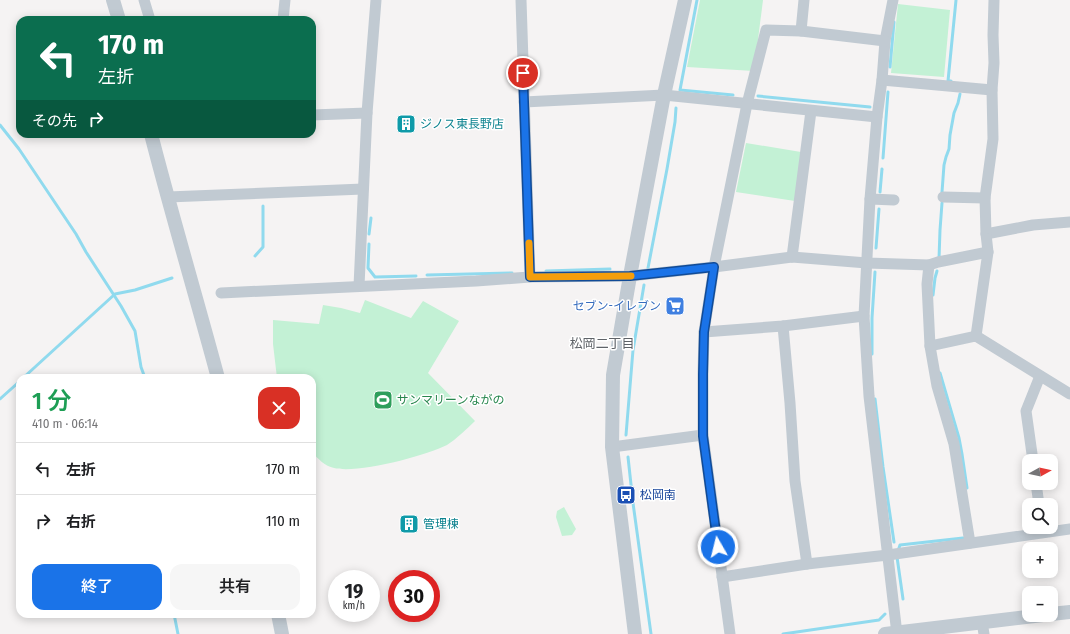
<!DOCTYPE html>
<html lang="ja">
<meta charset="utf-8">
<style>
:root{--surface:#fff;--page:#f6f6f6;--text:#202124;--muted:#757577;--line:#e0e0e0;--accent:#1a73e8}
body{margin:0;font-family:"Fira Sans Condensed","Noto Sans JP",sans-serif;background:var(--page);color:var(--text);height:100vh;display:flex;flex-direction:column;font-size:15px;white-space:nowrap}
*{box-sizing:border-box;margin:0}
p{font-size:13px;color:var(--muted)}
.icon{flex:none;width:22px;height:22px;fill:none;stroke:currentColor;stroke-width:2;stroke-linecap:round;stroke-linejoin:round}
.map{position:relative;flex:1;overflow:hidden}
.details{position:absolute;left:16px;top:374px;width:300px;height:244px;display:flex;flex-direction:column;background:var(--surface);border-radius:12px;box-shadow:0 2px 10px #0003}
.details>*{flex:none}
.guide{position:absolute;left:16px;top:16px;width:300px;height:122px;border-radius:12px;box-shadow:0 2px 10px #0003;background:#0b6e4f;color:#fff;overflow:hidden}
.needle{width:26px;rotate:82deg}
.tools{position:absolute;left:1022px;top:454px;display:grid;gap:8px}
.tools a{display:grid;place-items:center;width:36px;height:36px;border-radius:8px;background:var(--surface);box-shadow:0 2px 10px #0003;font-size:20px}
.speed{position:absolute;left:328px;top:570px;display:flex;gap:8px;font-size:20px;font-weight:700;text-align:center}
.speed>*{display:grid;place-content:center;width:52px;height:52px;border-radius:50%;background:var(--surface);box-shadow:0 2px 10px #0003;line-height:1}
.speed small{font-size:10px;font-weight:400}
.speed .limit{border:6px solid #d22;background:#fff;color:#111}
.pin{position:absolute;display:grid;place-items:center;width:34px;height:34px;color:#fff;margin:-17px;border:2px solid #fff;border-radius:50%;box-shadow:0 1px 4px #0007}
.me{position:absolute;width:44px;margin:-22px;rotate:352deg;stroke-linejoin:round;filter:drop-shadow(0 0 3px #0008)}
.turn{display:flex;align-items:center;gap:14px;height:84px;padding:0 16px;font-size:18px}
.turn .icon{width:52px;height:52px;stroke-width:2.5}
.turn b{display:block;font-size:28px;line-height:34px}
.then{display:flex;align-items:center;height:38px;padding:0 16px;background:#0003;gap:8px;font-size:15px}
.round{display:grid;place-items:center;flex:none;width:42px;height:42px;border-radius:12px;background:var(--page)}
.overview{display:flex;align-items:center;justify-content:space-between;height:68px;padding:0 16px}
h1{font-size:24px;font-weight:600;line-height:30px;color:#1e9e55}
.button{display:flex;gap:8px;margin-top:auto;padding:8px 16px}
.button a{flex:1;height:46px;border-radius:12px;background:var(--accent);color:#fff;font-size:16px;font-weight:600;line-height:46px;text-align:center}
.button a+a{background:var(--page);color:var(--text)}
ul{padding:0;list-style:none}
li{display:flex;align-items:center;gap:12px;height:52px;padding:0 16px;border-top:1px solid var(--line)}
li div{flex:1}
li b{display:block;font-size:15px}
li em{font-style:normal}
.map>svg:first-child{display:block}
.green{fill:#c3f1d5}
.lines{fill:none;stroke-linecap:round;stroke-linejoin:round}
.stream{stroke:#90daee;stroke-width:3}
.minor{stroke:#c1cad2;stroke-width:11}
.tertiary{stroke:#c1cad2;stroke-width:14}
.route-casing{stroke:#114b97;stroke-width:10}
.route{stroke:#1a73e8;stroke-width:7}
.slow{stroke:#f59e0b;stroke-width:7}
.labels{text-anchor:middle;stroke-width:3;stroke-linejoin:round;paint-order:stroke}
.culture-label{font-size:12px;fill:#0d838f;stroke:#fff;text-anchor:start}
.shop-label{font-size:12px;fill:#366cbe;stroke:#fff;text-anchor:end}
.leisure-label{font-size:12px;fill:#27864d;stroke:#fff;text-anchor:start}
.transit-label{font-size:12px;fill:#164399;stroke:#fff;text-anchor:start}
.neighbourhood-label{font-size:13px;fill:#5f6368;stroke:#fff}
</style>
<div class="map">
<svg width="1070" height="634" viewBox="0 0 1070 634">
<rect width="100%" height="100%" fill="#f5f3f3"/>
<g class="green">
<path d="M700 0H763L754 71 687 67Z"/>
<path d="M898 4 950 10 944 77 891 73Z"/>
<path d="M746 143 801 152 795 201 736 192Z"/>
<path d="M365 300 411 318 423 301 459 321 428 373 475 421C468 428 455 440 447 445 425 456 357 474 334 468 325 466 318 459 312 452V378H277L273 344V320L319 324 323 305 341 308 360 313Z"/>
<path d="M564 507 576 529 572 535 562 536 556 517 557 511Z"/>
</g>
<g class="lines">
<g class="stream">
<path d="M697 0 680 90 733 95"/>
<path d="M890 67 894 22"/>
<path d="M951 81H948L956 0"/>
<path d="M758 96 870 107"/>
<path d="M0 125 19 149 76 234 86 252 121 306 135 331 141 367 145 378"/>
<path d="M883 158 888 92"/>
<path d="M880 192 882 169"/>
<path d="M942 192 944 165 946 157 949 149 950 135 954 113 958 103 960 94"/>
<path d="M369 234 371 218"/>
<path d="M369 244 368 268 375 277 416 276"/>
<path d="M876 248 879 209"/>
<path d="M255 256 263 247V206"/>
<path d="M939 259 940 230 942 203"/>
<path d="M648 268 667 169 675 122 676 108"/>
<path d="M546 271 610 269"/>
<path d="M427 275 512 273"/>
<path d="M933 295 935 278 937 271"/>
<path d="M872 354V318L875 272"/>
<path d="M940 373 959 438 962 454 967 488"/>
<path d="M23 378 115 294 135 290 172 278"/>
<path d="M0 399 20 381"/>
<path d="M875 399 883 467 894 542"/>
<path d="M626 435 633 350 644 285"/>
<path d="M628 457 633 503 651 634"/>
<path d="M898 551 900 545 963 538"/>
<path d="M897 557 903 599"/>
<path d="M174 614 178 634"/>
<path d="M783 634 879 620 885 614"/>
</g>
<g class="minor">
<path d="M144 0 150 20"/>
<path d="M521 0 530 277"/>
<path d="M893 0 885 41 882 80 877 117 870 199 864 316 869 396 897 634"/>
<path d="M283 20 285 0"/>
<path d="M801 31 804 0"/>
<path d="M882 80 992 90"/>
<path d="M524 102 664 95 877 117"/>
<path d="M312 115 367 113"/>
<path d="M168 197 363 189"/>
<path d="M943 197 985 198"/>
<path d="M870 199 894 200"/>
<path d="M986 234 1033 225 1070 222"/>
<path d="M792 257 811 111"/>
<path d="M929 265 927 284 930 346 937 386 954 444 970 543"/>
<path d="M359 286 367 113 376 0"/>
<path d="M221 293 476 281 530 277 630 276 714 267 792 257 867 263 929 265 938 262 988 252 986 234 985 198 993 139 992 90 994 63 993 35 994 0"/>
<path d="M783 326 790 403 795 481 807 564"/>
<path d="M704 332 783 326 864 316"/>
<path d="M976 336 988 252"/>
<path d="M930 346 976 336 1070 394"/>
<path d="M612 447 703 435"/>
<path d="M1033 461 1026 411 1040 376"/>
<path d="M1036 483 1039 505"/>
<path d="M722 577 807 564 888 555 1070 529"/>
<path d="M982 622 984 634"/>
<path d="M730 634 703 435V374L704 332 714 267 747 104 766 30 801 31 885 41"/>
</g>
<g class="tertiary">
<path d="M113 0 119 20"/>
<path d="M151 134C172 216 196 296 218 378"/>
<path d="M278 614 282 634"/>
<path d="M1051 614 1070 612"/>
<path d="M635 634 612 447 613 375 630 276 664 95 685 0"/>
<path d="M885 634 1043 615"/>
</g>
</g>
<g class="lines">
<defs>
<path id="route" d="M523 73 530 277 630 276 714 267 704 332 703 374V436L718 547"/>
</defs>
<use href="#route" class="route-casing"/>
<use href="#route" class="route"/>
<path class="slow" d="M529 243 530 277 631 276"/>
</g>
<defs>
<symbol id="building-square" viewBox="-11 -11 22 22"><rect x="-9" y="-9" width="18" height="18" rx="4" fill="#0f9aa8" stroke="#fff"/><path d="M-4-6H4V6H1V3H-1V6H-4ZM-2.5-4.3h1.7v1.8h-1.7ZM.8-4.3h1.7v1.8H.8ZM-2.5-1h1.7V.8h-1.7ZM.8-1h1.7V.8H.8Z" fill="#fff"/></symbol>
<symbol id="supermarket-square" viewBox="-11 -11 22 22"><rect x="-9" y="-9" width="18" height="18" rx="4" fill="#3f7fe0" stroke="#fff"/><path d="M-6-5.5h2.5l.6 2H6L4.5 2H-2.5L-4.4-4H-6ZM-1.5 3.2a1.3 1.3 0 1 0 .1 0ZM3 3.2a1.3 1.3 0 1 0 .1 0Z" fill="#fff"/></symbol>
<symbol id="stadium-square" viewBox="-11 -11 22 22"><rect x="-9" y="-9" width="18" height="18" rx="4" fill="#2e9e5b" stroke="#fff"/><path d="M0-5a6.5 5 0 1 0 0 10a6.5 5 0 1 0 0-10ZM-3.5-1.8h7v3.6h-7Z" fill="#fff"/></symbol>
<symbol id="bus-square" viewBox="-11 -11 22 22"><rect x="-9" y="-9" width="18" height="18" rx="4" fill="#1a4fb4" stroke="#fff"/><path d="M-5-6H5V4H4V6H2V4H-2V6H-4V4H-5ZM-3.5-4V0h7V-4ZM-3.5 1.2v1.5H-2V1.2ZM2 1.2v1.5H3.5V1.2Z" fill="#fff"/></symbol>
</defs>
<g fill-rule="evenodd">
<use href="#building-square" x="395" y="113" width="22" height="22"/>
<use href="#supermarket-square" x="664" y="295" width="22" height="22"/>
<use href="#stadium-square" x="372" y="389" width="22" height="22"/>
<use href="#bus-square" x="615" y="484" width="22" height="22"/>
<use href="#building-square" x="398" y="513" width="22" height="22"/>
</g>
<g class="labels">
<g class="culture-label">
<text x="420" y="128">ジノス東長野店</text>
<text x="423" y="528">管理棟</text>
</g>
<g class="shop-label">
<text x="661" y="310">セブン-イレブン</text>
</g>
<g class="leisure-label">
<text x="397" y="404">サンマリーンながの</text>
</g>
<g class="transit-label">
<text x="640" y="499">松岡南</text>
</g>
<g class="neighbourhood-label">
<text x="602" y="348">松岡二丁目</text>
</g>
</g>
</svg>
<div class="tools">
<a><svg class="needle" viewBox="-14 -14 28 28"><path d="M0-13l5 13h-10z" fill="#e53935"/><path d="M0 13l5-13h-10z" fill="#757577"/></svg></a>
<a><svg class="icon" aria-label="search" viewBox="0 0 24 24"><circle cx="10" cy="10" r="6"/><path d="M15 15l6 6"/></svg></a>
<a>+</a>
<a>−</a>
</div>
<div class="speed"><div>19<small>km/h</small></div><div class="limit">30</div></div>
<div class="pin" style="left:523px;top:73px;background:#d93025"><svg class="icon" aria-label="arrive" viewBox="0 0 24 24"><path d="M6 21V4h12l-3 4 3 4H6"/></svg></div>
<svg class="me" style="left:718px;top:547px" viewBox="-20 -20 40 40"><circle r="17" fill="#1a73e8" stroke="#fff" stroke-width="3"/><path d="M0-11L8 9 0 5-8 9z" fill="#fff"/></svg>
<div class="guide">
<div class="turn"><svg class="icon" aria-label="left" viewBox="0 0 24 24"><path d="M17 20v-9H6M10 6l-5 5 5 5"/></svg><div><b>170 m</b>左折</div></div>
<div class="then">その先<svg class="icon" aria-label="right" viewBox="0 0 24 24"><path d="M7 20v-9h11M14 6l5 5-5 5"/></svg></div>
</div>
<section class="details">
<div class="overview"><div><h1>1 分</h1><p>410 m · 06:14</p></div><a class="round" style="background:#d93025;color:#fff"><svg class="icon" aria-label="close" viewBox="0 0 24 24"><path d="M6 6l12 12M18 6L6 18"/></svg></a></div>
<ul>
<li><svg class="icon" aria-label="left" viewBox="0 0 24 24"><path d="M17 20v-9H6M10 6l-5 5 5 5"/></svg><div><b>左折</b></div><em>170 m</em></li>
<li><svg class="icon" aria-label="right" viewBox="0 0 24 24"><path d="M7 20v-9h11M14 6l5 5-5 5"/></svg><div><b>右折</b></div><em>110 m</em></li>
</ul>
<div class="button"><a>終了</a><a>共有</a></div>
</section>
</div>
